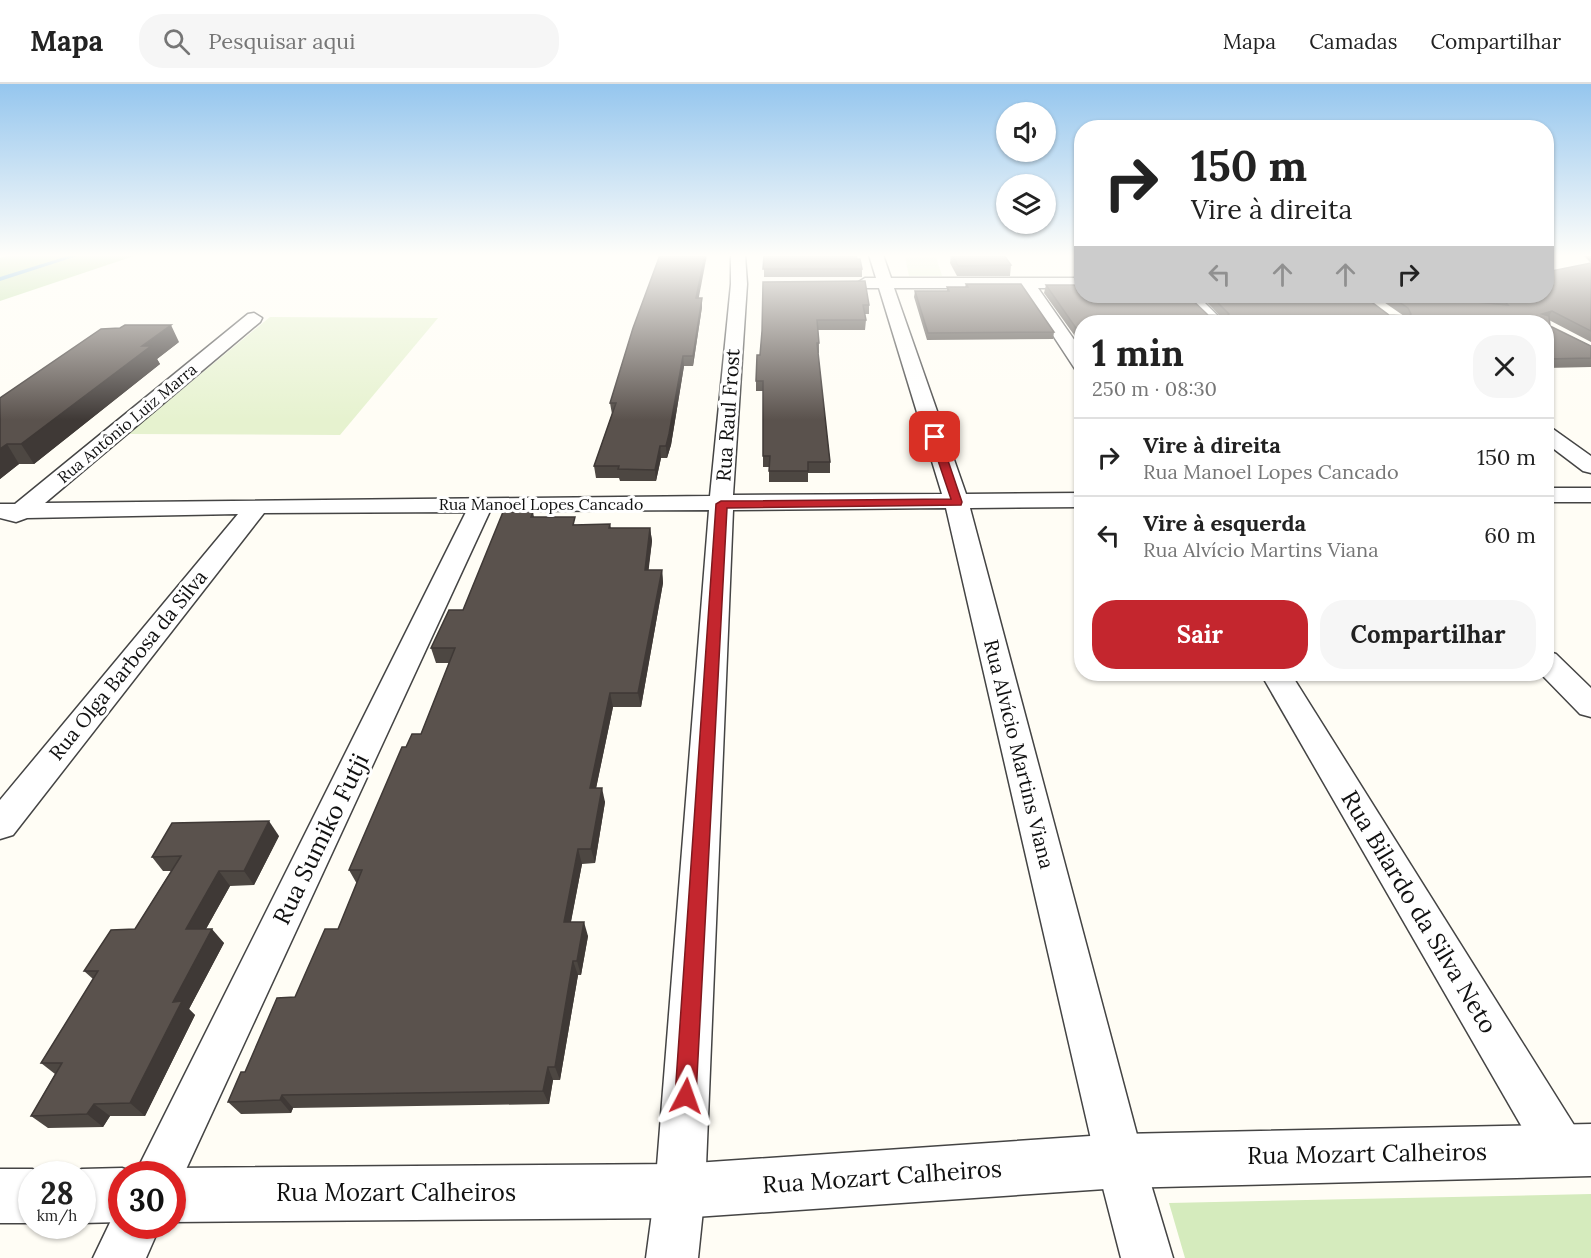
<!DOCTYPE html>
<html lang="pt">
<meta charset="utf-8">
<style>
:root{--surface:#fff;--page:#f6f6f6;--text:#222;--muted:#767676;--line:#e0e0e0;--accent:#c4262e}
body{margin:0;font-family:Lora,serif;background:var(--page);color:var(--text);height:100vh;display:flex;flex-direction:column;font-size:22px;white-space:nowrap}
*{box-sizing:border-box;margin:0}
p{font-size:20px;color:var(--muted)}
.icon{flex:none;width:33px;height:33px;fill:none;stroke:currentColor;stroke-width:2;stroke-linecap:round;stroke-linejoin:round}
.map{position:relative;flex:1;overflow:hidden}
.sheet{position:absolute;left:1074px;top:231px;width:480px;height:366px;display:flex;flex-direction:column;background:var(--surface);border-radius:24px;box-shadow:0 2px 4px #0004}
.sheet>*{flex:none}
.banner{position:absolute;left:1074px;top:36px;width:480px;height:183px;border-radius:24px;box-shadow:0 2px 4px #0004;background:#fff;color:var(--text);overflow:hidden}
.controls{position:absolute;left:996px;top:18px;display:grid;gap:12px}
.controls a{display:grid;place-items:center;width:60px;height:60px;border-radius:50%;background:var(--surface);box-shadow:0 2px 4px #0004;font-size:30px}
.speed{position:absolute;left:18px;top:1077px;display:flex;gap:12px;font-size:30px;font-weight:700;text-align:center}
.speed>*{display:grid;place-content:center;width:78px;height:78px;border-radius:50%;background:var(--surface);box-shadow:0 2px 4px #0004;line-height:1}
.speed small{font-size:15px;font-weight:400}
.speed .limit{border:9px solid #d22;background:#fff;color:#111}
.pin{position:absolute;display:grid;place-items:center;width:51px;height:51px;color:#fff;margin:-26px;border-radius:12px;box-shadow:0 3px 9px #0006}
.me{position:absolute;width:66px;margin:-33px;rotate:4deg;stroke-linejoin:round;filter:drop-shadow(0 0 4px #0008)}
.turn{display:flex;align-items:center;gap:21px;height:126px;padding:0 18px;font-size:27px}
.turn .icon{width:78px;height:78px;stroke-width:2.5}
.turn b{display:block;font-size:42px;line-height:51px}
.lanes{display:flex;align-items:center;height:57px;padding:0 18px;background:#0003;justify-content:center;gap:30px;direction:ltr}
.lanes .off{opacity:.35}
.round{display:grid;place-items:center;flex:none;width:63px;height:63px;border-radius:24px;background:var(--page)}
.head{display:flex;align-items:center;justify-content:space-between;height:102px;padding:0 18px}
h1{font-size:36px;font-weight:800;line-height:45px}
.action{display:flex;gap:12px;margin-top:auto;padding:12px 18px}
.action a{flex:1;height:69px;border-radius:24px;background:var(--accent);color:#fff;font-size:24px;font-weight:800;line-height:69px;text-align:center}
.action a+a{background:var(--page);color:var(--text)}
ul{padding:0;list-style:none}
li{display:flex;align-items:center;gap:18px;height:78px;padding:0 18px;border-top:2px solid var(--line)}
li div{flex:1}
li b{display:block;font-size:22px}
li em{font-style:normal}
header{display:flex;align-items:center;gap:36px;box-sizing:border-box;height:84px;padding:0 30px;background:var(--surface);border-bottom:2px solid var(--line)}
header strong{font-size:28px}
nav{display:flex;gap:33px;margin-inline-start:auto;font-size:21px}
.search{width:420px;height:54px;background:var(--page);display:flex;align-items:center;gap:15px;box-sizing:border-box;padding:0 21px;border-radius:24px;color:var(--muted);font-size:22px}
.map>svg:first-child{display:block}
.green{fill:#d5ebbd}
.forest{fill:#b9dc9c}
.pitch{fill:#e6f2cf}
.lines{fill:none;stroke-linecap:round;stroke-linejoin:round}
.stream{fill:#3f96cf;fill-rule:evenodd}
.minor-casing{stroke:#444;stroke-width:3}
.tertiary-casing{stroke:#444;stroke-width:3}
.minor{fill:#fff;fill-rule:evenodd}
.tertiary{fill:#fff;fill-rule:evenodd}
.wall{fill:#4d4742}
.shaded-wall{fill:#3f3936}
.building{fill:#5a524d;stroke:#3f3936;stroke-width:1.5}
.route{fill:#c4262e;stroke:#7f191e;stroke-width:1.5}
.labels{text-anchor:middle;stroke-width:6;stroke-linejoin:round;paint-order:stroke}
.far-street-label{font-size:16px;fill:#111;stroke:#fff}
.street-label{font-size:20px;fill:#111;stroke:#fff}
.near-street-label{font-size:24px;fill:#111;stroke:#fff}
</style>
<header>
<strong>Mapa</strong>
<div class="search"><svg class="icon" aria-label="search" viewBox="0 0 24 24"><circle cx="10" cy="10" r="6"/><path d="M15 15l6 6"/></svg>Pesquisar aqui</div>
<nav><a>Mapa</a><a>Camadas</a><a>Compartilhar</a></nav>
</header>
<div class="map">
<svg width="1591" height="1174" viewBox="0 0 1591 1174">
<rect width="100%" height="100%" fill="#fffdf5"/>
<path class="green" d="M1591 1110V1174H1185L1169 1119Z"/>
<path class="forest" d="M10 171H137L0 217V174Z"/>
<g class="pitch">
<path d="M905 173H936L942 192H909Z"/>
<path d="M270 233 438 234 340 351 128 350Z"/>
</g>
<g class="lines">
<path class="stream" d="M71 171H80L0 197V193Z"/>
<defs>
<g id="minor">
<path d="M731 171H745L747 200 733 411 942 410 879 204H865L857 199 865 194H876L869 171H883L891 194H1082V204H1038L1082 267V286L1075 285 1022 204H894L966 410 1082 409V423L970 424 1144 1077 1173 1174H1121L1096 1077 946 424 733 426 705 1107 698 1174H646L655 1107 709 426 490 427 176 1107 172 1109V1090H135L466 428 264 429 13 751 0 755V716L238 430 27 434 16 438 0 434V420H15L248 230 254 229 262 234 260 238 45 419 710 412 731 200Z"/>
<path d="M1181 212H1198L1224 238H1207Z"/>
<path d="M1546 343 1553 345 1591 372V389L1583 387 1546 359Z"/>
<rect x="1546" y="404" width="45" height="14"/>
<path d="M1546 567 1556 570 1591 604V633L1580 630 1541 590H1546Z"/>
<path d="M1261 590H1291L1579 1049 1586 1066 1579 1083 1562 1090 1545 1083Z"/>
<path d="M122 1122V1142H160L146 1174H93L117 1124Z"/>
</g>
<g id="tertiary">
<path d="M1591 1040V1092L1120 1104 680 1134 172 1138V1090H156L172 1084 680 1080 1120 1050Z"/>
<path d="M122 1084 138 1090H122V1138L82 1139V1090H68L82 1085Z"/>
<path d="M0 1085H32L46 1090H32V1139H0Z"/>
</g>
</defs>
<use href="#minor" class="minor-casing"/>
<use href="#tertiary" class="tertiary-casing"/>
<use href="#minor" class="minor"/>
<use href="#tertiary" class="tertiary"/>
</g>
<g class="wall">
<path d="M764 171 857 175 862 185V193H764Z"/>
<path d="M951 171H1004L1011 181 1010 192H957L950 179Z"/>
<path d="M1583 171H1591V258L1549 236 1550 242 1591 262V283L1546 284V238H1082V255H1077L1044 209 1046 201 1208 231 1220 232 1201 212H1367L1366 214 1389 231 1404 232 1378 214 1380 212H1413L1496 220 1490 212H1546L1591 179Z"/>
<path d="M763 198 869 221V230H865L866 236 865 246H818L819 259V269H818L830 378V389H808V398H769V383H763V307H756V297L760 271 762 247Z"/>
<path d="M966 200 1054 248 1053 255 927 256 914 213 915 207H947V203H965Z"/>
<path d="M699 214H702V223L693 282H684L671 361 667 374H661L656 397H620L619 394H596L594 382 612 330 610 319Z"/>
<path d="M179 258 157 275 160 280 34 380H19L0 395V314Z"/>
<path d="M533 428 534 433 577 441 610 440 611 444H650L652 457 648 486H662L663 499 641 623H613L596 704 605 718 595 779 582 780 571 838 588 852 581 891H578L560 996H553L549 1020 293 1024 291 1029 241 1030 228 1018 245 988 295 913 338 845 357 800 349 786 421 650 449 579H436L431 564 463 526Z"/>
<path d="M279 752 254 801 230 802 206 845 224 859 189 925 195 931 145 1032H110L103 1043 48 1044 31 1032 55 990 41 979 93 895 84 887 135 845 171 787H163L152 773Z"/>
</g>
<g class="shaded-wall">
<path d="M705 171H707L697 223 696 214Z"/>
<path d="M702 214V223L693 282V272Z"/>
<path d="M1552 227 1547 235 1542 230Z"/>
<path d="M171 241 179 258 157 275 160 280 34 380 21 360 142 262Z"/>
<path d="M683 272 684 282 671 361 667 374 666 362Z"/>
<path d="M7 360 19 380 0 395V365Z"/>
<path d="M660 362 661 374 656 397 655 386Z"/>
<path d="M650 444 652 457 647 500 645 486Z"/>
<path d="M662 486 663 499 641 623 638 609Z"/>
<path d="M610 609 613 623 593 719 590 704Z"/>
<path d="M602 704 605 718 595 779 591 765Z"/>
<path d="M269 737 279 752 254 801 244 787Z"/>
<path d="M578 765 582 780 568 852 564 838Z"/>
<path d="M219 787 230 802 198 859 186 845Z"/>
<path d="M584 838 588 852 581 891 577 877Z"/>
<path d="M212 845 224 859 189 925 195 931 145 1032 130 1019 173 918Z"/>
<path d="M573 877 578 891 560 996 555 983Z"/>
<path d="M548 983 553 996 549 1020 543 1007Z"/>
<path d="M282 1011 293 1024 291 1029 280 1016Z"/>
<path d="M94 1020 110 1032 103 1043 87 1030Z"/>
</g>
<g class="building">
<path d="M660 171H705L696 214H702L693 272H683L669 350 666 362H660L655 386 618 385 619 382H594L616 319H610L633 244Z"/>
<path d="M764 171H856L857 175H860L862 185H763Z"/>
<path d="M953 171H1004L1011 181 958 182Z"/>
<path d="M1591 179V247L1552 227 1542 230 1549 232 1550 242 1591 262V274L1546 275V238H1268L1263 235H1197L1200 238H1082V247H1078L1046 201H1082V212H1188L1208 231 1227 232 1229 230 1211 212H1365V213L1389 231 1409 232 1411 230 1408 224 1390 212H1413L1508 221 1500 212H1546V188Z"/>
<path d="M865 197 869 221H863L866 236H817L819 259H817L830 378H808V387H769L770 372H763V297H756L757 271H760L762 247 763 198Z"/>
<path d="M966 200H1021L1054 248 928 249 915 207H949L947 203H968Z"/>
<path d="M125 241H171L142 262H151L21 360H7L0 365V314L101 245 120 244Z"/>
<path d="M503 428H533L531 433H575L573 441 610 440 609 444H650L645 486H662L638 609H610L590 704H602L591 765H578L564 838H584L577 877H573L555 983H548L543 1007 282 1011 280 1016 228 1018 241 988H245L277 914 295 913 325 845H338L362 786H349L402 663H406L412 650H421L455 564H431L449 526H463Z"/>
<path d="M269 737 244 787H219L186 845H212L173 918 182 917 130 1019 94 1020 87 1030 31 1032 62 979H41L98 887H84L111 846 135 845 181 772 152 773 172 739Z"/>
</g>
<linearGradient id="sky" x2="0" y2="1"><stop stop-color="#95c6ee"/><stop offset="0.51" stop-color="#fffefa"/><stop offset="1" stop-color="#fffefa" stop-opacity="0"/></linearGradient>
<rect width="1591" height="336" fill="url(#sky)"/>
<path class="route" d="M932 351 940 353 962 418 961 421 727 424 696 1012 693 1019 686 1022 678 1019 675 1012 716 420 721 417 951 415 930 353Z"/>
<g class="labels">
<g class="far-street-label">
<text transform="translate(127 339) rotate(-40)" y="6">Rua Antônio Luiz Marra</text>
<text x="541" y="426">Rua Manoel Lopes Cancado</text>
</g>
<g class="street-label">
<text transform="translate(728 331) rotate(-86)" y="7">Rua Raul Frost</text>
<text transform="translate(128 581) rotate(-51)" y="7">Rua Olga Barbosa da Silva</text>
<text transform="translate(1019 670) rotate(76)" y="7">Rua Alvício Martins Viana</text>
</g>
<g class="near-street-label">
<text transform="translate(321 755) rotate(-64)" y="8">Rua Sumiko Futji</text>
<text transform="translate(1419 828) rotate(59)" y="8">Rua Bilardo da Silva Neto</text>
<text transform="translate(1367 1070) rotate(-1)" y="8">Rua Mozart Calheiros</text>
<text transform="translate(882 1093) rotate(-4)" y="8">Rua Mozart Calheiros</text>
<text x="396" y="1117">Rua Mozart Calheiros</text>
</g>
</g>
</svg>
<div class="controls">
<a><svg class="icon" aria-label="sound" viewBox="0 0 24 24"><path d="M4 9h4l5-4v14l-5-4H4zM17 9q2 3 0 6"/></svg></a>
<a><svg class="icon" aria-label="layers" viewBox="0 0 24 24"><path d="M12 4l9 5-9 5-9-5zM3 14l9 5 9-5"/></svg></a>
</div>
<div class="speed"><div>28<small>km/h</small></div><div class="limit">30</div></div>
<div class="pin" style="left:935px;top:353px;background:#d93025"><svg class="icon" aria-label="arrive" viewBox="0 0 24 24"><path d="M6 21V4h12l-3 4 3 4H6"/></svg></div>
<svg class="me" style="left:686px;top:1012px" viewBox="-20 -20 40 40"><path d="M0-17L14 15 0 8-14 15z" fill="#c4262e" stroke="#fff" stroke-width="4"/></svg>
<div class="banner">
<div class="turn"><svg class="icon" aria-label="right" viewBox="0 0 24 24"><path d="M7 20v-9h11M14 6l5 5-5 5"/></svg><div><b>150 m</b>Vire à direita</div></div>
<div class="lanes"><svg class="icon off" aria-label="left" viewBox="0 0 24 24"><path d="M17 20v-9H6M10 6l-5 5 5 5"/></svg><svg class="icon off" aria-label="ahead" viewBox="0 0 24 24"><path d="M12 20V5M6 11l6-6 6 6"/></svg><svg class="icon off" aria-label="ahead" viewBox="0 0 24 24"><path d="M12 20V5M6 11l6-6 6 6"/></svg><svg class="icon" aria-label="right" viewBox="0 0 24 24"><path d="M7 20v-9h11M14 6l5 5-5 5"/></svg></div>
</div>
<section class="sheet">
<div class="head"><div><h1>1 min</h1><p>250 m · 08:30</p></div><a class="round"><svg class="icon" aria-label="close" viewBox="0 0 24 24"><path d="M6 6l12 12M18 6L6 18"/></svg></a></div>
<ul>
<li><svg class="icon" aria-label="right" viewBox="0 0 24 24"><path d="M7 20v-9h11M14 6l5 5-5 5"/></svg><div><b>Vire à direita</b><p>Rua Manoel Lopes Cancado</p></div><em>150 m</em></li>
<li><svg class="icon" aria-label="left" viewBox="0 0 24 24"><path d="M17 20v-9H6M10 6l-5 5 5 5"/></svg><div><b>Vire à esquerda</b><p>Rua Alvício Martins Viana</p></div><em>60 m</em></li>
</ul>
<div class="action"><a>Sair</a><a>Compartilhar</a></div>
</section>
</div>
